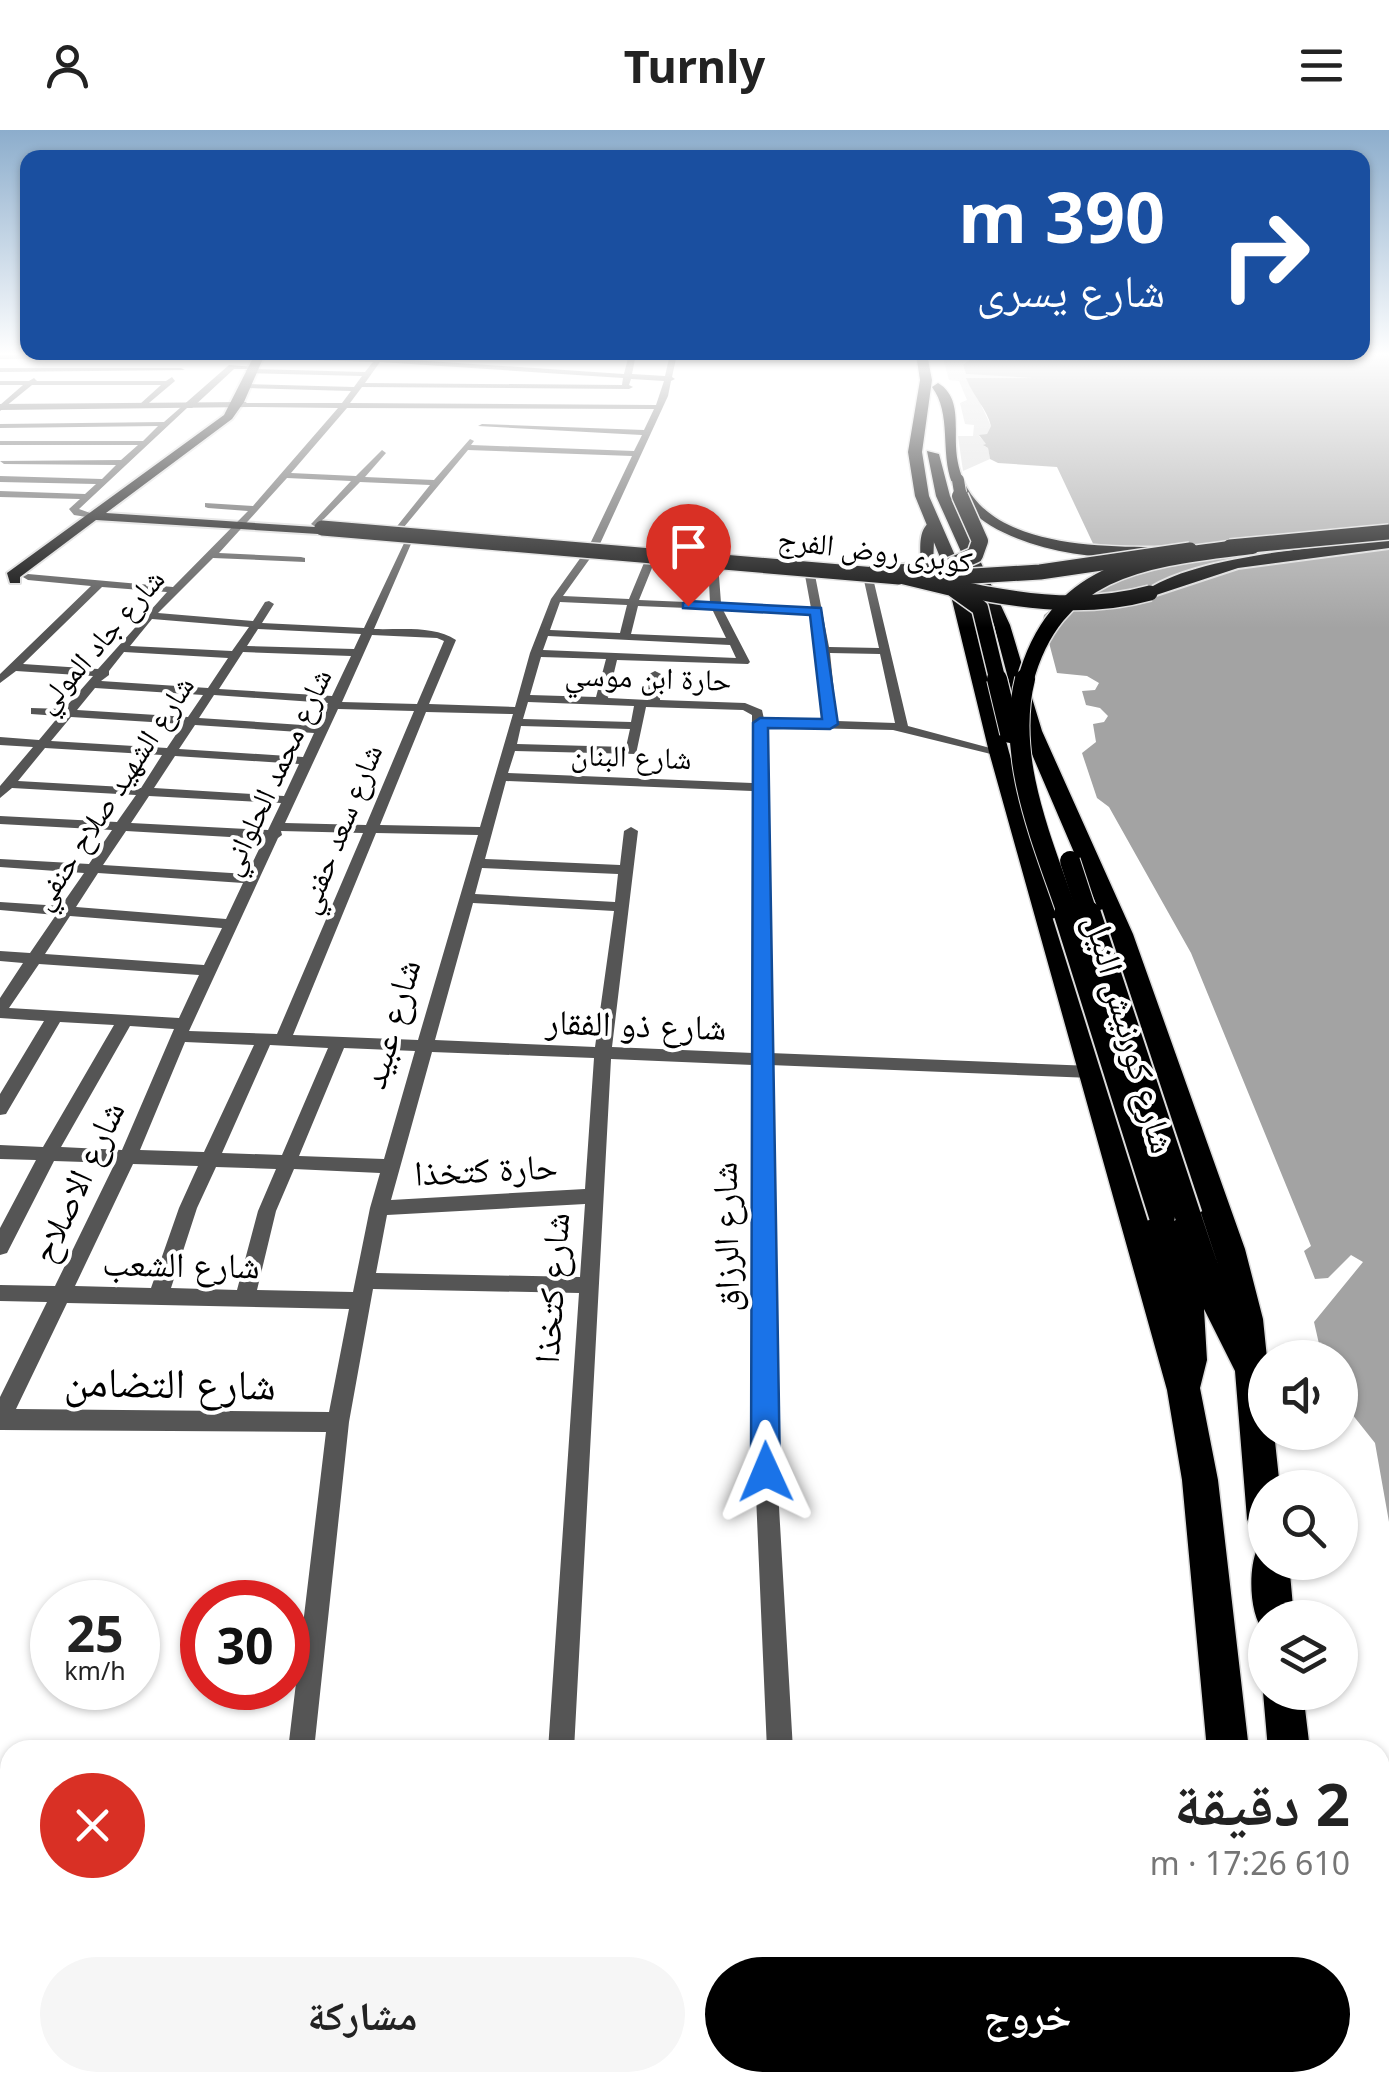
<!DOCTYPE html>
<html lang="ar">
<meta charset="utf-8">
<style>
:root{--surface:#fff;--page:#f6f6f6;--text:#222;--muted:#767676;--accent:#000}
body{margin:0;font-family:"Noto Sans","Noto Naskh Arabic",sans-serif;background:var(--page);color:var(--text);direction:rtl;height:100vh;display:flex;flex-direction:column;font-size:38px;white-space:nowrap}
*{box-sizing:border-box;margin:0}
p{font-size:32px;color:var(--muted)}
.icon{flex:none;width:55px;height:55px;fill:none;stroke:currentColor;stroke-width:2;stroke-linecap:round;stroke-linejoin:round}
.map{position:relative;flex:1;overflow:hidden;direction:ltr}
.side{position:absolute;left:0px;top:1610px;width:1390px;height:352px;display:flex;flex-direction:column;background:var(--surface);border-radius:30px 30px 0 0;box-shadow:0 2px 8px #0004;direction:rtl}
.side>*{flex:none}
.banner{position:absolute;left:20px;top:20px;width:1350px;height:210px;border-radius:20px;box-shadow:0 2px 8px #0004;direction:rtl;background:#1a4fa0;color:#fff;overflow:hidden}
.fabs{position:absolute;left:1248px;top:1210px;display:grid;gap:20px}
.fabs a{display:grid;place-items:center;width:110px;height:110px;border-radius:50%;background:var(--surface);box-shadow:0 2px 8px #0004;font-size:50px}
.speed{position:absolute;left:30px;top:1450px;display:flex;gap:20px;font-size:50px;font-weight:700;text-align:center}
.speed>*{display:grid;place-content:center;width:130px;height:130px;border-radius:50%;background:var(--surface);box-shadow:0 2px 8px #0004;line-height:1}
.speed small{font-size:25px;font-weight:400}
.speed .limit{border:15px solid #d22;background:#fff;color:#111}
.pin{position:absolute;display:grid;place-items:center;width:85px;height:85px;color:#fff;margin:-102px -42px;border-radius:50% 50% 50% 0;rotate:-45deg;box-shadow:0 0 10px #0007}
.pin .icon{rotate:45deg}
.me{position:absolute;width:110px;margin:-55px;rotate:359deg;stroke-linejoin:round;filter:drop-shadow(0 0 8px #0008)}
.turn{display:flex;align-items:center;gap:35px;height:210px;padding:0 40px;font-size:45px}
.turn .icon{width:130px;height:130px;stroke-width:2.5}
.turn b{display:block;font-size:70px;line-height:85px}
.round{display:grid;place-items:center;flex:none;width:105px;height:105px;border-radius:52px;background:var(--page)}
.overview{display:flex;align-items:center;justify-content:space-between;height:170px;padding:0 40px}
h1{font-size:60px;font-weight:700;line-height:75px}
.button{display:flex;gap:20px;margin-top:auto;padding:20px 40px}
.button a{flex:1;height:115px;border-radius:60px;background:var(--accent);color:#fff;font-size:40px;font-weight:700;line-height:115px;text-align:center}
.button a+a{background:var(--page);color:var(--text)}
header{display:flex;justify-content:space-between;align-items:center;height:130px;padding:0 40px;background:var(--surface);font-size:45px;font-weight:700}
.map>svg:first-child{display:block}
.green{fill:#dcdcdc}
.water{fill:#a3a3a3}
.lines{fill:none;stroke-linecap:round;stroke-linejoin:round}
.primary-casing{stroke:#dbdbdb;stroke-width:4}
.trunk-casing{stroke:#dbdbdb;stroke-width:3}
.minor{fill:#555;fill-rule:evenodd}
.tertiary{fill:#555;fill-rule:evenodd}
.primary{fill:#000;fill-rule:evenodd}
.trunk{fill:#000;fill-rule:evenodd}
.primary-bridge-casing{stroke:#dbdbdb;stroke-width:18;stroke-linecap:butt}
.trunk-bridge-far3-casing{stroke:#dbdbdb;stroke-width:14;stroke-linecap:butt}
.trunk-bridge-far2-casing{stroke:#dbdbdb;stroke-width:19;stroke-linecap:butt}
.trunk-bridge-far1-casing{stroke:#dbdbdb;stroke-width:22;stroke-linecap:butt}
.trunk-bridge-casing{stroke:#dbdbdb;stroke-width:30;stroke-linecap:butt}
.primary-bridge{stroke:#000;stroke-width:15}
.trunk-bridge-far3{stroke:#000;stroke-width:12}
.trunk-bridge-far2{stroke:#000;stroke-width:16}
.trunk-bridge-far1{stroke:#000;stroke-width:20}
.trunk-bridge{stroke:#000;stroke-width:26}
.route{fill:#1a73e8;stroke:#114b97;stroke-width:2.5}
.labels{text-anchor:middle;stroke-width:8;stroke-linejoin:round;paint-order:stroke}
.far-street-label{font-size:30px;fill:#000;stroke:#fff}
.street-label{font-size:35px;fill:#000;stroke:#fff}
.near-street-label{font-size:42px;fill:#000;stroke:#fff}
</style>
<header><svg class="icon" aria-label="menu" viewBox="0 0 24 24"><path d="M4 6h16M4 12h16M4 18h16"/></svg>Turnly<svg class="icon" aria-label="person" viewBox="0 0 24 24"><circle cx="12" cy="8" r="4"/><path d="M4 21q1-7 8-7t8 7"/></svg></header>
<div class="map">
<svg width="1389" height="1962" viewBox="0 0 1389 1962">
<rect width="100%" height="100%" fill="#fff"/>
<path class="green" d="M942 224H977L963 235 966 244 1032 245 1034 249 981 275 991 296 987 304 979 306 987 314 984 316 988 318 990 329 963 341 958 306H973L974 295 965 294 960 273 967 270 959 251 949 250Z"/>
<path class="water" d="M977 224H1389V1392L1375 1313 1340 1269V1228L1322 1227 1314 1192 1363 1132 1351 1125 1328 1148 1315 1149 1304 1121 1311 1116 1191 823 1109 677 1097 668 1082 623 1096 612 1093 594 1104 592 1108 586 1100 578 1086 575 1082 561 1095 560 1099 553 1087 546 1057 543 1043 490 1044 485 1090 448 1097 438V422L1057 337 998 333 990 329 988 318 983 315 986 314 979 305 987 304 991 296C987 279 973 266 966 248H1033L966 244 963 235Z"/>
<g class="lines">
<defs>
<g id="primary">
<path d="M255 224H265L244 272 232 289 106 383 345 399 350 400V406L96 390 20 447V453H10L7 443 224 285Z"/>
<path d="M933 390 940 394 934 410 933 437 892 442V436L921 431C920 417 918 397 933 390Z"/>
<path d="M1389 410V418L1238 438 1150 467 1143 463C1189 426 1328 416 1389 410Z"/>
</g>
<g id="trunk">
<path d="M916 224H927L932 250 922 322 929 366 960 437 1009 622 1148 1084 1151 1078 1162 1074 1175 1082 1188 1074 1199 1078 1219 1138 1109 804 1022 601 994 495 936 366 927 321 939 324 950 366 1010 495 1042 601 1133 804 1245 1119 1263 1189 1267 1228 1265 1302H1274L1280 1358H1265V1407L1252 1401 1247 1389 1235 1241 1204 1179 1207 1230 1200 1258 1218 1350 1249 1620H1207L1182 1350 1167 1260 989 622 944 437 915 366 908 322 920 250Z"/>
<path d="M938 253C960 266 955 293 956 316 960 419 1094 417 1168 417L1173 419V425C1112 436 978 421 952 353 940 322 952 284 932 257Z"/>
<path d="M1265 1416V1432H1289L1294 1488H1265V1503C1249 1486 1248 1440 1257 1419Z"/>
<path d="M1265 1557V1562H1303L1310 1620H1268L1263 1562Z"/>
<path d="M1244 1952H1292L1293 1962H1245Z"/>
<path d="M1308 1952H1356L1357 1962H1309Z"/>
</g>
</defs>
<use href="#primary" class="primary-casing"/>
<use href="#trunk" class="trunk-casing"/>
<g class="minor">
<path d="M258 224 376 228 379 224H385L383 228 624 244 629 224H636L632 244 665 246 670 224H677L672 247 675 249 671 251 668 266 599 416 563 466 629 469 646 428 651 425 656 428 639 470 710 473 708 433 713 430 718 433 721 473 811 478 804 440 809 437 814 440 829 517 879 518 863 446 872 444 908 596 1005 622 999 626 893 600 764 597 770 923 1092 936 1100 942 1092 948 770 935 777 1342 793 1620H767L755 1342 753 935 611 929 574 1620H548L579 1163 373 1159 349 1292 314 1620H288L326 1302 0 1300V1267L47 1172 0 1171V1155L55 1156 115 1033 54 1031 7 1123 0 1125V1098L36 1030 0 1029V1015L43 1017 114 895 60 892 6 984 0 985V964L44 891 0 888V868L23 833 0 831V821L30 823 56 785 0 780V772L61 776 84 743 0 737V729L89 734 112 700 0 694V686L117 692 136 665 12 658 0 668V656L33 617 0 615V607L39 610 59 586 31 584V578L64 579 93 546 16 541 0 553V544L91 456 28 450 23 447 28 444 173 457 248 381 208 378 205 377V373L253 376 338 278 246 277 243 273H342L351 261 247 258 244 254 354 257 362 246 249 243 245 241 248 239H234L192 278H187L79 379 93 384V388L74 385 69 379 80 369 0 367V361L85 364 96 354 0 352V346L102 349 116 335 4 334 0 331 121 330 138 315H0V311H143L158 296 0 298V294L164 292 229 235 255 237 252 239 365 242 373 232 255 228ZM380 232 623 248 622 255 365 253ZM631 249 664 251 656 275 350 273 362 257 629 259 633 257 629 255ZM347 278 654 279 644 300 482 294 478 296 642 305 634 321 471 315 474 311 470 309 434 350 365 347 386 323 382 320 356 346 291 343ZM468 320 632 326 589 416 551 469 530 523 515 577 429 574 456 510C434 495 400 500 374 499L414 407 406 409 364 498 262 493 274 474 269 471 265 472 253 491 158 483 213 428 305 432V428L301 427 219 423 287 348 351 351 313 392 311 394 316 397 360 352 430 355 394 400 399 403ZM102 457 167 462 98 539 23 534ZM560 472 627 475 620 503 550 500ZM638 476 712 479 726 508 631 504ZM723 480 812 484 818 520 825 591 764 589 762 580 745 573 660 570 661 544 655 541 649 544 648 570 608 568 617 530 748 534 750 532ZM152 489 249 497 232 521 130 516ZM258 499 361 504 354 519 247 516ZM372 505 437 508 444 511 417 574 342 572ZM548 506 730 515 736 528 543 520ZM124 522 228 528 208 558 101 551 109 545V541ZM243 522 351 526 332 566 219 559ZM830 523 880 524 895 593 837 591ZM541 527 606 529 596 567 530 565ZM95 558 203 565 188 587 77 580ZM214 565 328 573 317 596 199 588ZM528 572 634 576 631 592 523 589ZM646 577 743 580 752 585V653L508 643 515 621 636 624ZM338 579 414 581 366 695 285 693ZM426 582 513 584 480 697 380 695ZM71 587 183 594 167 618 51 611ZM195 595 314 603 303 627 179 619ZM521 596 630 599 626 617 517 614ZM45 618 162 625 141 658 18 651ZM175 626 299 634 284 666 154 658ZM506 651 752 661 753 923 612 917 638 701 631 697 624 701 620 735 485 729ZM149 666 281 673 268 700 131 693ZM126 701 264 709 247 744 103 735ZM281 701 363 703 277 904 189 901 278 708 282 705ZM376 703 478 705 418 910 293 905ZM482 738 618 744 615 772 475 764ZM98 743 243 753 226 789 76 777ZM473 773 614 781 595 917 435 910ZM70 786 222 798 204 835 45 824ZM39 834 199 845 179 888 9 878ZM130 896 174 899 122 1020 61 1017ZM185 912 254 915 204 1022 140 1020ZM270 915 328 918 282 1025 222 1023ZM344 918 415 921 384 1029 299 1026ZM432 922 594 928 585 1059 391 1070ZM133 1034 198 1036 179 1078 151 1158 75 1156ZM216 1037 276 1039 258 1081 237 1160 171 1158 197 1078ZM294 1039 380 1043 370 1078 353 1162 257 1160 276 1081ZM585 1074 580 1147 376 1143 387 1085ZM67 1173 349 1179 329 1282 16 1279Z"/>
<path d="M0 225H195L199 227 0 229Z"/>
<path d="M0 238H181L185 240 0 242Z"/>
<path d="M172 247 175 251 143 278 140 274 161 255H32L0 281V275L23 255H0V251H29L34 248 37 251H166Z"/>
<rect x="0" y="1833" width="10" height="30"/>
<path d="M251 1952H281V1962H249Z"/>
<path d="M532 1952H562L563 1962H531Z"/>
<path d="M781 1952H811L813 1962H781Z"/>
</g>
<path class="tertiary" d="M246 272 249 277 0 280V274Z"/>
<use href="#primary" class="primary"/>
<use href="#trunk" class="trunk"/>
<defs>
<g id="primary-bridge">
<path d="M322 398 899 447"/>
<path d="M1230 417 1389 402"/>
<path d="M957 447 1040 442 1190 420"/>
<path d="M938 454C1010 469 1078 483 1150 463"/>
</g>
<path id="trunk-bridge-far3" d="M958 350 961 368"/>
<g id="trunk-bridge-far2">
<path d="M874 443 939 441 975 425 980 411 960 366"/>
<path d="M894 444 952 458 980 478 998 552"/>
<path d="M1025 552C1056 435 1150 429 1252 416"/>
</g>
<g id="trunk-bridge-far1">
<path d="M997 549 1010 603"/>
<path d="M1025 549C1005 628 1043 712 1068 786"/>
<path d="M1070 731 1088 786"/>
</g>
<g id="trunk-bridge">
<path d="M1067 784 1162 1086"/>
<path d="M1088 784 1188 1086"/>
</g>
</defs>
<use href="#primary-bridge" class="primary-bridge-casing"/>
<use href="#trunk-bridge-far3" class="trunk-bridge-far3-casing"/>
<use href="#trunk-bridge-far2" class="trunk-bridge-far2-casing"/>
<use href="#trunk-bridge-far1" class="trunk-bridge-far1-casing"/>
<use href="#trunk-bridge" class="trunk-bridge-casing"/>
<use href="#primary-bridge" class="primary-bridge"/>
<use href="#trunk-bridge-far3" class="trunk-bridge-far3"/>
<use href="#trunk-bridge-far2" class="trunk-bridge-far2"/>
<use href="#trunk-bridge-far1" class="trunk-bridge-far1"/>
<use href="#trunk-bridge" class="trunk-bridge"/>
</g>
<linearGradient id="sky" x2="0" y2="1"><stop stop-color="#8cadcc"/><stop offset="0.45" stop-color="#fff"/><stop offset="1" stop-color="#fff" stop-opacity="0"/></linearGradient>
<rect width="1389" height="498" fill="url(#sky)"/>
<path class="route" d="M688 471 821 478 838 594 830 599 768 598 780 1342 776 1351 766 1355 755 1351 751 1342 753 593 760 588 822 589 810 485 683 478V473Z"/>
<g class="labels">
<g class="far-street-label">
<text transform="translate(875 421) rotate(7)" y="10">كوبرى روض الفرج</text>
<text transform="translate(100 511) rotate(-49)" y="10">شارع جاد المولي</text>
<text transform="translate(648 548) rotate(2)" y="10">حارة ابن موسي</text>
<text transform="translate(631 627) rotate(2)" y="10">شارع البنان</text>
<text transform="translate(276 642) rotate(-65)" y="10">شارع محمد الحلواني</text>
<text transform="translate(113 663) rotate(-57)" y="10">شارع الشهيد صلاح حنفي</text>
<text transform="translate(340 699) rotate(-68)" y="10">شارع سعد حفني</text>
</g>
<g class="street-label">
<text transform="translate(391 894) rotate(-74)" y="12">شارع عبيد</text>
<text transform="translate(636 895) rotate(2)" y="12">شارع ذو الفقار</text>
<text transform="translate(1130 904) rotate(74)" y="12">شارع كورنيش النيل</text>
<text transform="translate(486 1040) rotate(-3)" y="12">حارة كتخذا</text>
<text transform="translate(78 1052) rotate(-65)" y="12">شارع الاصلاح</text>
<text transform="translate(726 1107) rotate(-91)" y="12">شارع الرزاق</text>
<text transform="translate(181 1135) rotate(1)" y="12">شارع الشعب</text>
<text transform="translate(552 1158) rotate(-86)" y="12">شارع كتخذا</text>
</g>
<g class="near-street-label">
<text transform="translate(170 1253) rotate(1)" y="15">شارع التضامن</text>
</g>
</g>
</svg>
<div class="fabs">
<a><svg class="icon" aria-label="sound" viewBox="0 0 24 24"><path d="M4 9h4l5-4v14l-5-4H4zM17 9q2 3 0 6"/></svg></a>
<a><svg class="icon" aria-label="search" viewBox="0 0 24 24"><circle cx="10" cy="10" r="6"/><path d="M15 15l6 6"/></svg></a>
<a><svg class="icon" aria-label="layers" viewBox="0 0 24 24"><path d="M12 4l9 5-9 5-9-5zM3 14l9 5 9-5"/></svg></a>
</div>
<div class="speed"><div>25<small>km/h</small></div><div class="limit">30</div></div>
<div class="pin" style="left:688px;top:476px;background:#d93025"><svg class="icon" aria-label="arrive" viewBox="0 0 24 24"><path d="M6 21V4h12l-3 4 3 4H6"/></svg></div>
<svg class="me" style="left:766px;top:1342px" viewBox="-20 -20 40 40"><path d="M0-17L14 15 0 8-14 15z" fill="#1a73e8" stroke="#fff" stroke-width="4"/></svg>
<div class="banner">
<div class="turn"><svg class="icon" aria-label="right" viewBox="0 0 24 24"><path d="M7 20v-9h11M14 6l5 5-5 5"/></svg><div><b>390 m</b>شارع يسرى</div></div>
</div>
<section class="side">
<div class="overview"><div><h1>2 دقيقة</h1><p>610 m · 17:26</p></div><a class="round" style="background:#d93025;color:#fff"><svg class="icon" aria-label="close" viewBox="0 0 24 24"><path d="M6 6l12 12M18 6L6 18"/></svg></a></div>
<div class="button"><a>خروج</a><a>مشاركة</a></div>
</section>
</div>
